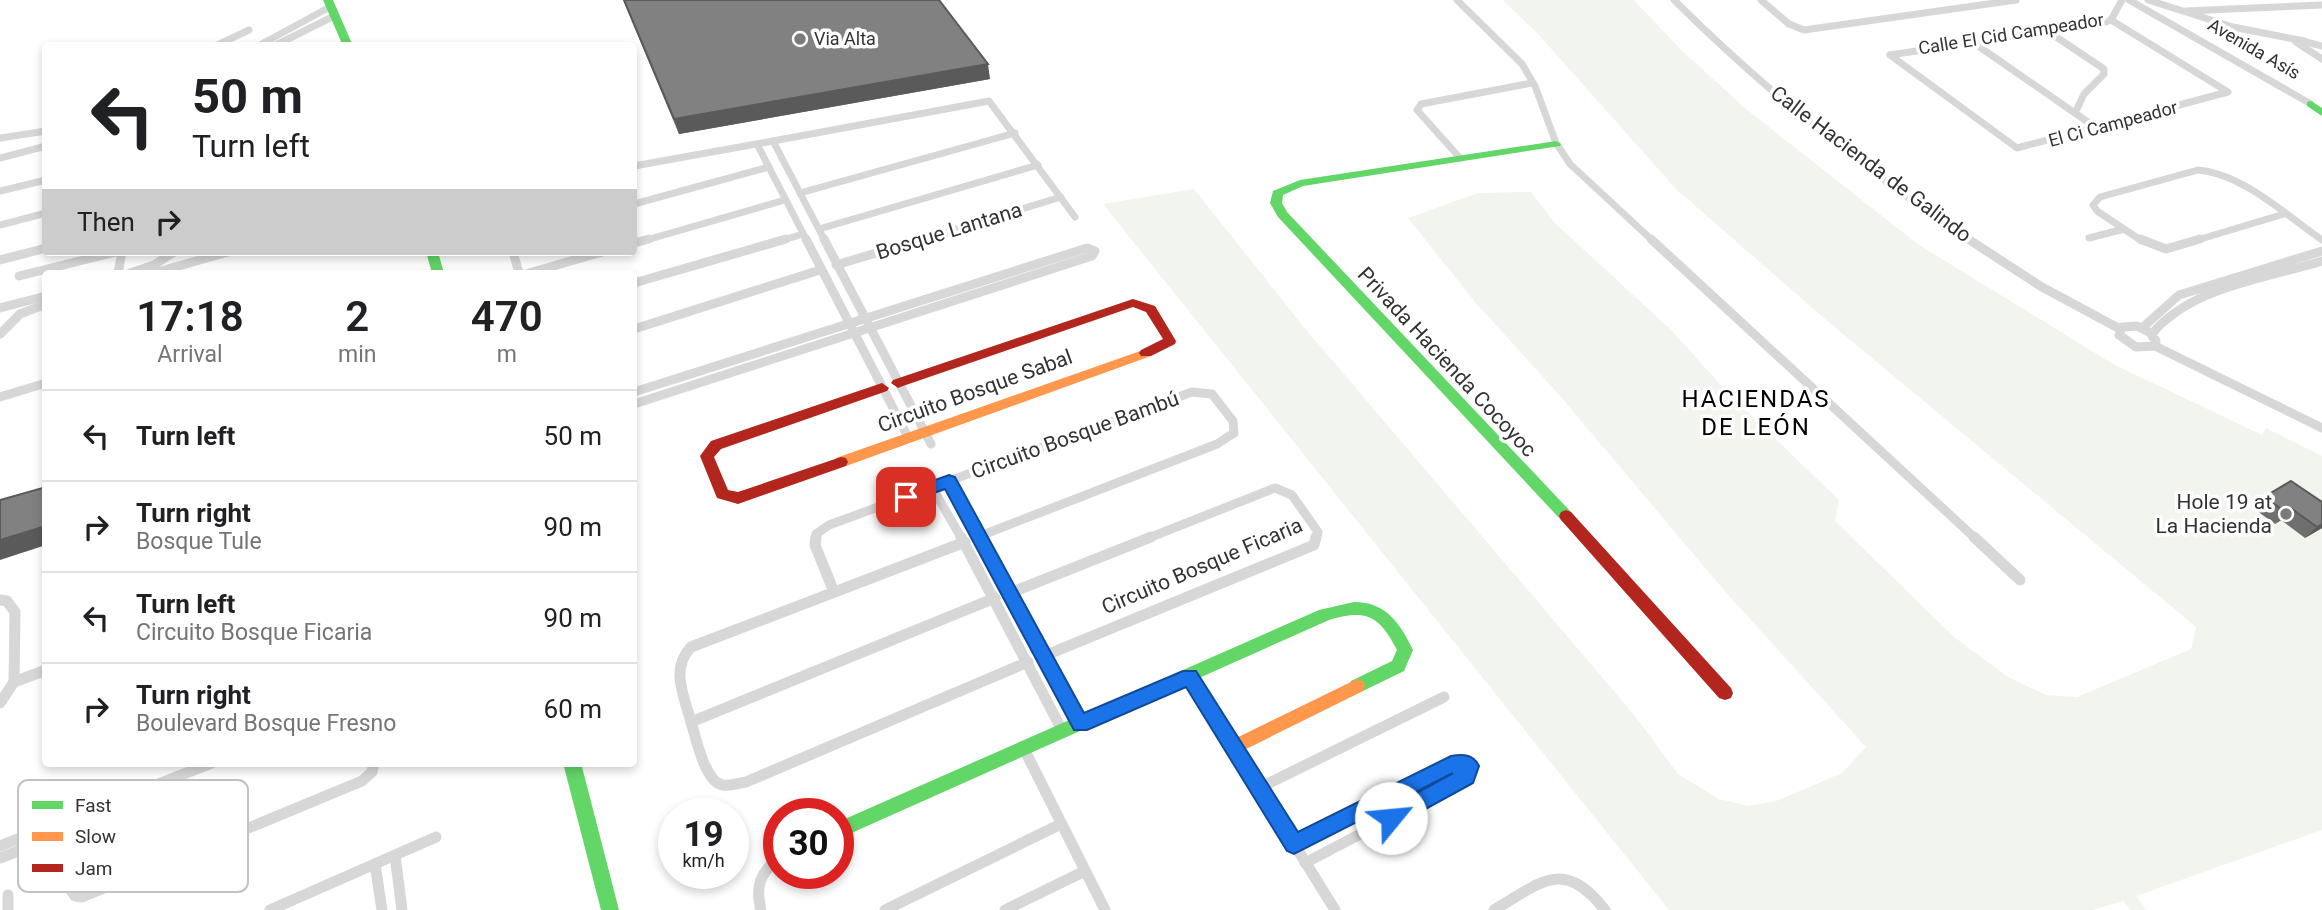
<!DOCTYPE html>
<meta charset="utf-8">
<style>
:root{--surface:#fff;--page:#f6f6f6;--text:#202124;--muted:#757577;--line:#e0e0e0}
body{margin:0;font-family:Roboto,sans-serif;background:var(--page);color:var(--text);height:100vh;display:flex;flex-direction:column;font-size:26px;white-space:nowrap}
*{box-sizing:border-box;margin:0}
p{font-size:23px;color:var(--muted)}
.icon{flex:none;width:38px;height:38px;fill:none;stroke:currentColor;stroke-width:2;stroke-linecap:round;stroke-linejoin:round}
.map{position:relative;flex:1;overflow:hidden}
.sheet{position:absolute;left:42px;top:270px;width:595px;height:497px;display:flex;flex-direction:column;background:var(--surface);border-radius:7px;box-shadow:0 4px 10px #0003}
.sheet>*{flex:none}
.top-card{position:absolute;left:42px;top:42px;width:595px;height:214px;border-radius:7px;box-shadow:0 4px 10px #0003;background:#fff;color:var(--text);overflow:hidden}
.speed{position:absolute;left:658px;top:798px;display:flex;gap:14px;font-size:35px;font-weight:700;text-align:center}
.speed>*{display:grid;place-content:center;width:91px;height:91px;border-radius:50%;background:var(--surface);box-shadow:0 4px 10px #0003;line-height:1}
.speed small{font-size:18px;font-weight:400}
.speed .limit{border:10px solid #d22;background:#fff;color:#111}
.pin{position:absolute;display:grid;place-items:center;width:60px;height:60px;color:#fff;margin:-30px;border-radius:14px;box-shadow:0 4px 10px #0006}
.me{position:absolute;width:77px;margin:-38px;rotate:62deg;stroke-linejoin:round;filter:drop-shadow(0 0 5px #0008)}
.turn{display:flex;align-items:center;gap:24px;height:147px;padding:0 35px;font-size:32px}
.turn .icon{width:91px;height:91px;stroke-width:2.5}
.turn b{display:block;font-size:49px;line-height:60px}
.then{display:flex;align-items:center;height:66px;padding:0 35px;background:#0003;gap:14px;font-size:26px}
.eta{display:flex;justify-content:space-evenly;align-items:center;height:119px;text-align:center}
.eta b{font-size:42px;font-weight:600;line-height:49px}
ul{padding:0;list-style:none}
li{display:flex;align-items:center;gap:21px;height:91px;padding:0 35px;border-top:2px solid var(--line)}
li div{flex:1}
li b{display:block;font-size:26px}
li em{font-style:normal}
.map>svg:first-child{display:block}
.green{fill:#f1f5ed}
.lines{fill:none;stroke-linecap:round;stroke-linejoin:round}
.street-far2{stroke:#d7d7d7;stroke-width:7}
.street-far1{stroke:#d7d7d7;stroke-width:9}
.street{stroke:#d7d7d7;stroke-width:11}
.fast{fill:#63d668;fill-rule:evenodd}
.slow{fill:#ff974d;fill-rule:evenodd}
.jam{fill:#b3261e;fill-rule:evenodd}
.wall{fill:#6f6f6f}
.shaded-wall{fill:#5a5a5a}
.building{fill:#818181;stroke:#5a5a5a;stroke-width:2}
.route{fill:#1a73e8;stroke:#114b97;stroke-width:2}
.poi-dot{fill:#7a7a7a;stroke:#fff;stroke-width:2.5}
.labels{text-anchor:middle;stroke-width:7;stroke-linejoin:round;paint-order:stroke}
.far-street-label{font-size:18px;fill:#333;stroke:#fff}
.far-poi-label{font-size:18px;fill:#333;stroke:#fff;text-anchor:start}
.street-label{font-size:21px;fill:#333;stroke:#fff}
.poi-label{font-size:21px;fill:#333;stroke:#fff;text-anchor:end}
.quarter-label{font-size:24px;letter-spacing:2px;fill:#000;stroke:#fff}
.key{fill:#fff;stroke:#c2c2c2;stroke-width:2}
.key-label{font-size:19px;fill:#333}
</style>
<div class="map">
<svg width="2322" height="910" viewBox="0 0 2322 910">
<rect width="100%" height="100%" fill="#fff"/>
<path class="green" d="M1503 0H1634L1680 49 1746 109 1919 245 2113 364 2262 435 2266 428 2322 456V830L2136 896 2147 910H2131L2123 901 2092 910H1669L1103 204 1194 189 1303 326 1635 716 1678 774 1719 799 1748 806 1776 801 1842 773 1866 747 1723 589 1561 397 1476 303 1408 218 1478 193 1531 192 1555 223 1671 330 1729 394 1839 500 1835 521 1954 637 2008 677 2046 695 2077 697 2191 649 2196 627 1825 319 1676 189 1538 34Z"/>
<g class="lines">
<g class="street-far2">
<path d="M1457 0 1522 64 1535 86 1556 143 1570 164 1653 241"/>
<path d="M1674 0C1763 88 1866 172 1971 241"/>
<path d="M1761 0 1789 24 1804 30 2016 0"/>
<path d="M2129 0 2311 104"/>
<path d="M2148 0 2233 27 2304 41"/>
<path d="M2186 11 2322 5"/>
<path d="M2046 30 2104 69V74L2084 94 2075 113"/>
<path d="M2299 40 2322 46"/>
<path d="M1971 41 2095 127"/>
<path d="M2296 42 2322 59"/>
<path d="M215 46 249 30"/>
<path d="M258 46 330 7"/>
<path d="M274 46 334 16"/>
<path d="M1890 55 2017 148 2228 92 2111 20"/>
<path d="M1890 55 2106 22 2111 20 2122 0"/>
<path d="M0 138 46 131"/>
<path d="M773 141 989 101 1075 217"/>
<path d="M757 144 807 241"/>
<path d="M0 158 46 146"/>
<path d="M1460 158 1417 110 1421 104 1532 83"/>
<path d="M634 166 773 141 825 241"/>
<path d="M0 191 46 180"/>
<path d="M800 193 1015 133"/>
<path d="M634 204 769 167"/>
<path d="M0 225 46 213"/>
<path d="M819 229 1038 165"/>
<path d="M2089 238 2124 229"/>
<path d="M643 241 785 200"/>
<path d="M780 241 803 234"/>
<path d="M917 241 1061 197"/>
<path d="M2142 241 2097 211 2093 205 2100 197 2198 170C2243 174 2286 215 2322 240"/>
<path d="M2194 241 2284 214"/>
</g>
<g class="street-far1">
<path d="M806 239 908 437"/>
<path d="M824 239 931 444"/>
<path d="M1651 239 1976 539"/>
<path d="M1968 239 2042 287 2120 329"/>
<path d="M2140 239 2166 249 2200 239"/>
<path d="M634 243 649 239"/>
<path d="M513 252 519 273"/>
<path d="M0 260 46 248"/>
<path d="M836 265 923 239"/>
<path d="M118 273 122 252"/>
<path d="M130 273 154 265 174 252"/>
<path d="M154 273 228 252"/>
<path d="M529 273 602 252"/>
<path d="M19 276 116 252"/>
<path d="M634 283 786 239"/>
<path d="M0 308 46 296"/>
<path d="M2137 326 2149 332 2156 341 2155 346 2136 347 2119 335 2122 327Z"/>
<path d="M2142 328 2179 295 2322 251"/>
<path d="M634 329 820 270"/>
<path d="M0 334 20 314 46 304"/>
<path d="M2152 334C2190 287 2267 278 2322 261"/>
<path d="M2155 346 2322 428"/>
<path d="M634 392 1087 248 1095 251 1092 256 634 404"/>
<path d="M0 397 46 383"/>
<path d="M949 481 980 539"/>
<path d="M932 487 962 539"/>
<path d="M816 539V534L829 525 1192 392 1212 394 1233 421 1234 433 1217 444 980 536"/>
<path d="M1146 539 1275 488 1292 495 1318 532 1316 539"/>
</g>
<g class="street">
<path d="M816 537 815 545 834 592"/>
<path d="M961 537 1063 732"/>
<path d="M979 537 1080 724"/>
<path d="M1974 537 2020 580"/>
<path d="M1010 593 1151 537"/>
<path d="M995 598 691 722C696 738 705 783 723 785 730 786 739 783 746 782L1028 662"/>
<path d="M0 600 7 601 15 612 14 682 0 703"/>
<path d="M1044 656 1314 545 1316 537"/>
<path d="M1190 676 1335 910"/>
<path d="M14 682 46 670"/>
<path d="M691 722C684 696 670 669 691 647L965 542"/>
<path d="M1024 749 1105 910"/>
<path d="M1259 788 1444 697"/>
<path d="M70 820V889L75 896 82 897 362 781 372 772 374 763"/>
<path d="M1294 845 1451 764 1469 766 1466 777 1456 784 1305 863"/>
<path d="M0 846 212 763"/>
<path d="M395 855 402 910"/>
<path d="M0 858 70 831"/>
<path d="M375 864 382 910"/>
<path d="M8 895V910"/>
<path d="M270 910 436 837"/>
<path d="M761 910C755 887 760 872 779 858"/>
<path d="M885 910 1061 824"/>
<path d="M1005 910 1085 871"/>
<path d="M1494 910C1542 882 1563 857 1605 910"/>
</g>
<g class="fast">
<path d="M323 0H333L353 46H343Z"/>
<path d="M2311 101 2322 108V116L2307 106V102Z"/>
<path d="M1556 141 1561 144 1560 146 1303 186 1283 195 1282 203 1287 212 1571 512 1573 516 1571 520H1561L1278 217 1270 203 1273 191 1300 180Z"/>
<path d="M426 252H438L444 273H432Z"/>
<path d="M1354 602C1386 602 1400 623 1413 650L1404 671 1363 691 1357 693 1351 691 1349 686 1351 681 1392 661 1397 650C1379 615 1366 609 1329 620L838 839V822L1319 610Z"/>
<path d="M563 763H581L619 910H601Z"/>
</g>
<g class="slow">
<path d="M1146 349 1151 350 1153 353 1151 356 846 466H836L834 462 836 458Z"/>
<path d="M1357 679 1363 681 1365 686 1363 691 1240 752 1234 755 1228 752 1226 747 1228 742Z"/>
</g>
<g class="jam">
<path d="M1133 299 1155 306 1176 341 1175 344 1151 356H1141L1139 353 1141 350 1163 339 1146 312 1133 307 903 386 898 388 891 383 893 380Z"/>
<path d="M882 383 889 388 887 391 721 449 714 457 728 490 738 492 841 457 846 458 848 462 846 466 738 504 717 498 700 456 711 441Z"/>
<path d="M1566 510 1571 512 1731 688 1733 693 1731 698 1725 700 1719 698 1561 520 1559 516 1561 512Z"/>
</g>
</g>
<g class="wall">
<path d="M623 0H939L990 79 679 134Z"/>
<path d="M2264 497 2322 502V528L2305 538 2281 520 2275 524 2253 508Z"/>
</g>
<g class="shaded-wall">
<path d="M988 64 990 79 679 134 674 119Z"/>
<path d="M2292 509 2281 520 2275 524 2287 513Z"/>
<path d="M2322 524V528L2305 538 2317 527Z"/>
<path d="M46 526V545L0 560V540Z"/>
</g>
<g class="building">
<path d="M624 0H939L988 64 674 119Z"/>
<path d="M2291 481 2322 502V524L2317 527 2292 509 2287 513 2264 497Z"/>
<path d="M46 487V526L0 540V500Z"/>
</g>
<path class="route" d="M949 475 955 477 1084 713 1183 671H1196L1298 832 1451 756C1463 754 1473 754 1479 766L1473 783 1398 824 1391 827 1384 824 1381 818 1384 811 1453 773 1294 854 1287 851 1186 687 1087 730H1074L945 489 906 503 898 497 901 492Z"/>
<g class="poi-dot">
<circle cx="800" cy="39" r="7"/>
<circle cx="2286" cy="514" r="7"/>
</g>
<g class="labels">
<g class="far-street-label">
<text transform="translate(2011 34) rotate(-9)" y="6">Calle El Cid Campeador</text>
<text transform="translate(2254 49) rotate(30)" y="6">Avenida Asís</text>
<text transform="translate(2113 124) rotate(-15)" y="6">El Ci Campeador</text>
</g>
<g class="far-poi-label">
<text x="814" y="45">Via Alta</text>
</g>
<g class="street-label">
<text transform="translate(1871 164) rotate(37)" y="7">Calle Hacienda de Galindo</text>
<text transform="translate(949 231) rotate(-17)" y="7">Bosque Lantana</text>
<text transform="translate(1447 362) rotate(47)" y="7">Privada Hacienda Cocoyoc</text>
<text transform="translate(975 391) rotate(-20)" y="7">Circuito Bosque Sabal</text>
<text transform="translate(1075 435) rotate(-20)" y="7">Circuito Bosque Bambú</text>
<text transform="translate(1202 566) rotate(-23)" y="7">Circuito Bosque Ficaria</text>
</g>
<g class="poi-label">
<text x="2272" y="509">Hole 19 at<tspan x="2272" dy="24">La Hacienda</tspan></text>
</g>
<g class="quarter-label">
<text x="1756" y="407">HACIENDAS<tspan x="1756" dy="28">DE LEÓN</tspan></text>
</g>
</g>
<rect x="18" y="780" width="230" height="112" rx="10" class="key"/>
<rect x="32" y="801" width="31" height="8" fill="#63d668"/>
<rect x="32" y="832" width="31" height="9" fill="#ff974d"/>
<rect x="32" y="864" width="31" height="8" fill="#b3261e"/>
<g class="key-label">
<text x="75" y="812">Fast</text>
<text x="75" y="843">Slow</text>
<text x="75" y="875">Jam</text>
</g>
</svg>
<div class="speed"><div>19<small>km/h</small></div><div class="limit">30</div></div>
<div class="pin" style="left:906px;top:497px;background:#d93025"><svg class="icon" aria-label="arrive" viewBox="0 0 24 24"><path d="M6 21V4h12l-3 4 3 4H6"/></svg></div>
<svg class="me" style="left:1391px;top:818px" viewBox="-20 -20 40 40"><circle r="19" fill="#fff"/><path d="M0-13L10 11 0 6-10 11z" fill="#1a73e8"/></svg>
<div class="top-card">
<div class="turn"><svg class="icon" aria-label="left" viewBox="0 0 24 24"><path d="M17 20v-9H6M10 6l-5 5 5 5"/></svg><div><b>50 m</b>Turn left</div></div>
<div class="then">Then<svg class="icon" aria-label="right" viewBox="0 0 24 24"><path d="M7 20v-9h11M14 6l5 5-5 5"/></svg></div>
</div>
<section class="sheet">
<div class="eta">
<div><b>17:18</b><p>Arrival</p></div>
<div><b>2</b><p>min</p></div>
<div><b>470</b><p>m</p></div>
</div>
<ul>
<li><svg class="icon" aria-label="left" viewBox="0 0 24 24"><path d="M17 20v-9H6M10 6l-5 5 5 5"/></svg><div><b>Turn left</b></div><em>50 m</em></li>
<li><svg class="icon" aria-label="right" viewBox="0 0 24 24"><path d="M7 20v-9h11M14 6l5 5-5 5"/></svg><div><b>Turn right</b><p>Bosque Tule</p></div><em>90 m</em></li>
<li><svg class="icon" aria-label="left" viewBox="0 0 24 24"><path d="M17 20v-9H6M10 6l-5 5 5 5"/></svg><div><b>Turn left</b><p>Circuito Bosque Ficaria</p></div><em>90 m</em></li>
<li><svg class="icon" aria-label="right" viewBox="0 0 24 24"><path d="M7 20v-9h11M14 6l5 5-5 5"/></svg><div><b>Turn right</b><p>Boulevard Bosque Fresno</p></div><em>60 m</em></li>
</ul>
</section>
</div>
